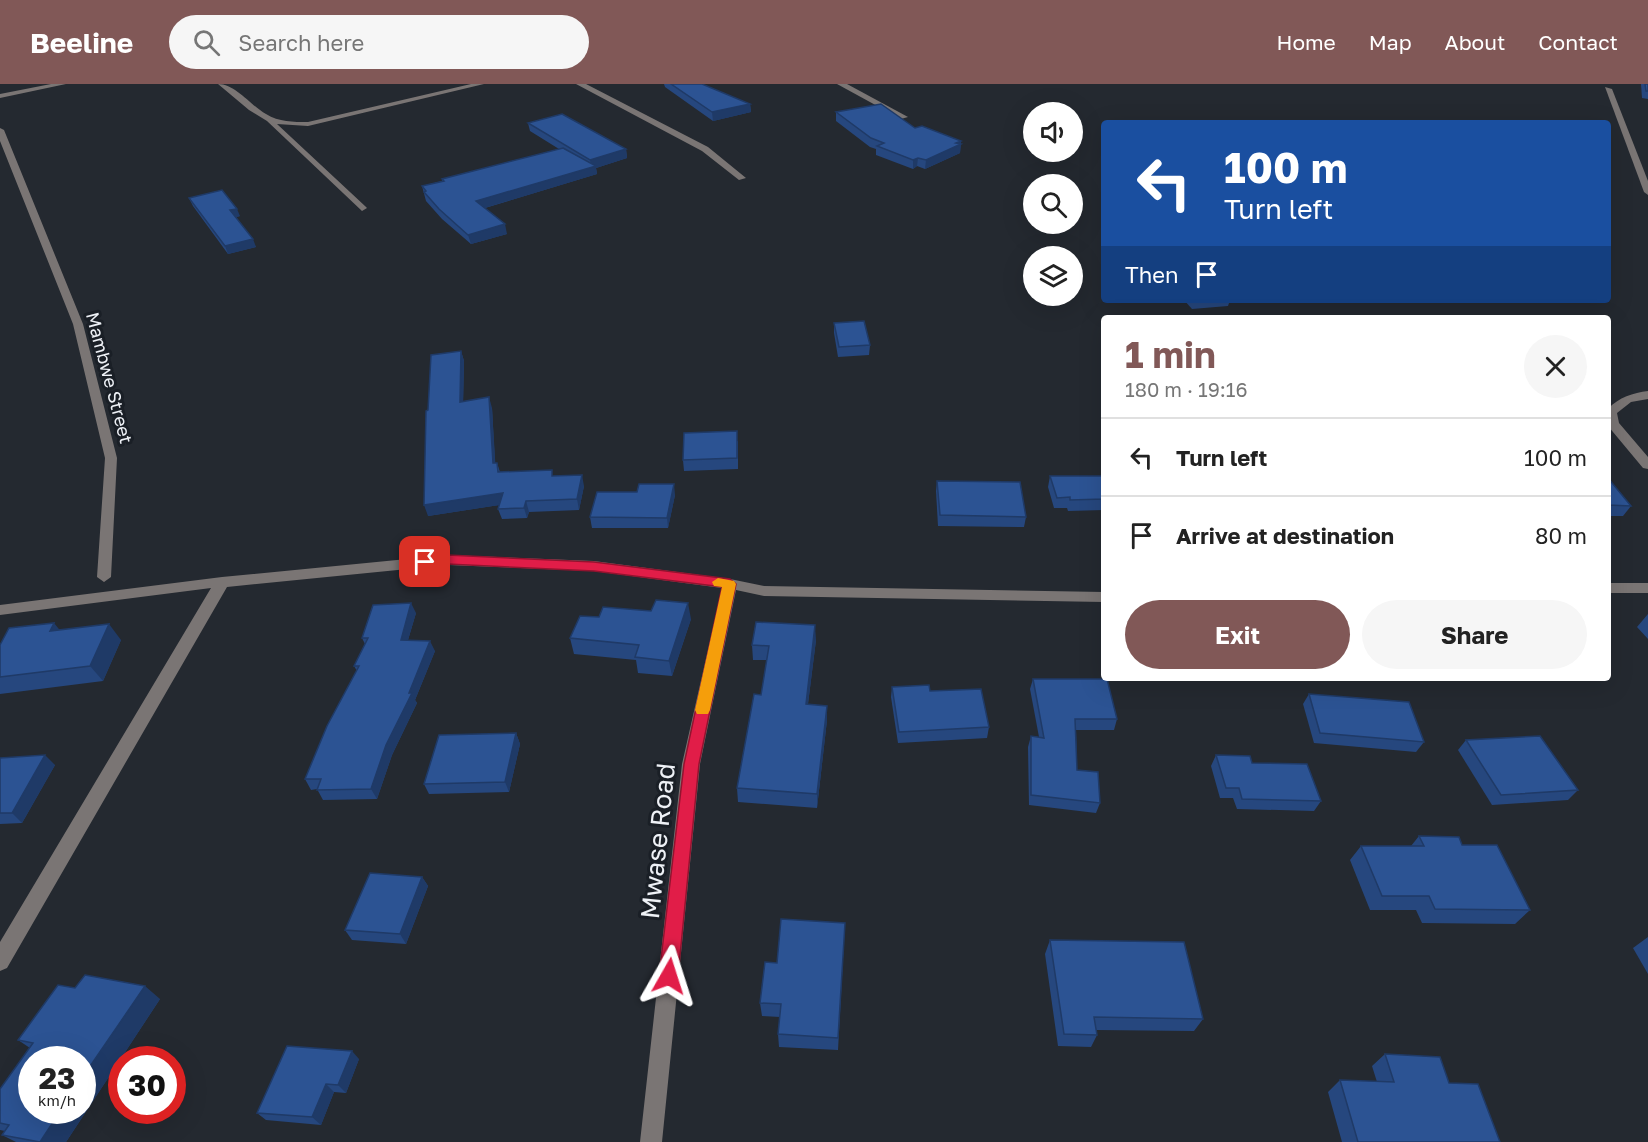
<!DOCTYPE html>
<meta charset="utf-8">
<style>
:root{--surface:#fff;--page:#f6f6f6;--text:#222;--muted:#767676;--line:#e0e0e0;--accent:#815857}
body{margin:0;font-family:"Golos Text",sans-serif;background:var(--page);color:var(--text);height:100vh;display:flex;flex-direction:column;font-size:22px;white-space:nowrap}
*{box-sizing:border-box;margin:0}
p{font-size:20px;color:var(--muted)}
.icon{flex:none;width:33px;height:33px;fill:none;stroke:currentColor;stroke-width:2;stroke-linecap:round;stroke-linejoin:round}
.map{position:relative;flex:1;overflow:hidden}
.side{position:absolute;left:1101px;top:231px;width:510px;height:366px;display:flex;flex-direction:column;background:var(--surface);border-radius:6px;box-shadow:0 6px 24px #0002}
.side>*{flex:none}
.top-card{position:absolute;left:1101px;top:36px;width:510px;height:183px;border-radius:6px;box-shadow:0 6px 24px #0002;background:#1a4fa0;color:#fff;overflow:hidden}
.fabs{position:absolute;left:1023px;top:18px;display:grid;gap:12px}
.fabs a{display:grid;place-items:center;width:60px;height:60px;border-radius:50%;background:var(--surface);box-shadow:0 6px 24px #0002;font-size:30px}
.speed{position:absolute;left:18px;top:962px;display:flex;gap:12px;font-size:30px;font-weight:700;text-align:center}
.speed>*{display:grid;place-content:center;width:78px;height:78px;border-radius:50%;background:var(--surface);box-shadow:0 6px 24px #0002;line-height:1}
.speed small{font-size:15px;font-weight:400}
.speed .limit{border:9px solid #d22;background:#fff;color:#111}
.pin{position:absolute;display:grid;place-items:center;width:51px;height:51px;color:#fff;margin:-26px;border-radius:12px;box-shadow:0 3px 9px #0006}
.me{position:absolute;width:66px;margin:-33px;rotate:6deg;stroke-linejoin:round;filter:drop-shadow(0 0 4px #0008)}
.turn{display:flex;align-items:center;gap:21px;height:126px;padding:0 24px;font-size:27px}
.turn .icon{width:78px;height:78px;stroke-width:2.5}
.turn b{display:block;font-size:42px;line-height:51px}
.then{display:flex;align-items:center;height:57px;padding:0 24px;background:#0003;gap:12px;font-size:22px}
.round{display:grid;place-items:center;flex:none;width:63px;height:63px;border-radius:32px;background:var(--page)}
.summary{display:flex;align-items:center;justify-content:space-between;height:102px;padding:0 24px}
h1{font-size:36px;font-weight:700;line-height:45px;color:var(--accent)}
.button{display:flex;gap:12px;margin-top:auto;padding:12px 24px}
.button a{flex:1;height:69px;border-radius:36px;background:var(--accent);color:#fff;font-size:24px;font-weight:700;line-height:69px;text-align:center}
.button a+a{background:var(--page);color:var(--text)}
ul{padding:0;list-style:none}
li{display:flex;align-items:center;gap:18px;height:78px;padding:0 24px;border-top:2px solid var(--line)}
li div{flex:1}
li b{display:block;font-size:22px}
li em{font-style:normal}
header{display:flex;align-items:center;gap:36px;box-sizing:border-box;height:84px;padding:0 30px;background:var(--accent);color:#fff}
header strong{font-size:28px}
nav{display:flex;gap:33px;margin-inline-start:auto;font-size:21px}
.search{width:420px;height:54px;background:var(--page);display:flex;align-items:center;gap:15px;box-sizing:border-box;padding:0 21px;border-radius:33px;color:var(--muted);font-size:22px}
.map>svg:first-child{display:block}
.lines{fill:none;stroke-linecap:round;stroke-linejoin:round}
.minor{fill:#7a7574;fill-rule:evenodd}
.wall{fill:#26477e}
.shaded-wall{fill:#1f3a67}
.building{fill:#2c5393;stroke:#1f3a67;stroke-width:1.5}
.route{fill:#e11d48;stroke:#92132f;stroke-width:1.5}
.slow{fill:#f59e0b}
.labels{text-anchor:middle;stroke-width:6;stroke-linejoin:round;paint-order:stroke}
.far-street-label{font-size:18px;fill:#eef1f6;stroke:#1a1f26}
.near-street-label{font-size:26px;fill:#eef1f6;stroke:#1a1f26}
</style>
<header>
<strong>Beeline</strong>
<div class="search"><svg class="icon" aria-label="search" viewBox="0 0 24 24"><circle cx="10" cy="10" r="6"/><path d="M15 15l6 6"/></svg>Search here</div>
<nav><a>Home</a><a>Map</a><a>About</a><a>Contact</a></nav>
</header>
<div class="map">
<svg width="1648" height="1058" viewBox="0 0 1648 1058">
<rect width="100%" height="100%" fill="#242930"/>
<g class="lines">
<g class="minor">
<path d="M51 0H66L0 14V10Z"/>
<path d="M218 0C236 0 251 22 266 30 279 38 293 38 308 38L471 0H484L308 42 277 40 365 122 367 124 362 127 267 37 249 26Z"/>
<path d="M576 0H586L708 63 746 94 739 96 702 67Z"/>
<path d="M837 0H847L908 33 901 35Z"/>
<path d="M1605 3 1612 5 1648 97V111L1644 108Z"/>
<path d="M0 44 4 46 83 240 117 374 111 493 104 498 97 493 105 374 73 240 0 57Z"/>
<path d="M1648 307V315L1631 318 1617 329 1619 339 1648 373V385L1643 384 1608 342V325C1619 313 1633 309 1648 307Z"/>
<path d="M448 471 594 477 730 495 764 502 1104 508V518L764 512 736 506 700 680 662 1058H640L682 680 722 504 594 487 448 481 227 503 7 884 0 887V858L211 504 0 531V521L222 493Z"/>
<rect x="1608" y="499" width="40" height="10"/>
</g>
</g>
<g class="wall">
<path d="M664 0H702L750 20 751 28 713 37 665 3Z"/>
<path d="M1641 0H1648V15L1642 14Z"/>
<path d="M836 28 915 44 961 57 960 69 925 85 917 82 913 85 876 71V65L870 63 836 37Z"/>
<path d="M528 39 626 65 627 74 596 84 597 90 485 124 507 150 471 160 442 135 426 117 422 102 442 97V95L559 65 530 47Z"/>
<path d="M189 114 240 132 236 133 256 163 228 170 193 122Z"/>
<path d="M1184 216H1230L1228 222 1192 225Z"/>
<path d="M834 239 870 261 869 271 838 273 834 249Z"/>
<path d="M461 267 464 277 463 317 492 324 495 379H497L500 388 553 392 584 402 579 426 529 428 527 434 502 435 498 425 499 421 428 432V326Z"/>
<path d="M738 357V385L684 387 683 376Z"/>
<path d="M1050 392H1104V426L1068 427 1067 424H1054L1048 403Z"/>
<path d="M1608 394 1631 422 1623 432H1608Z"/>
<path d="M937 397 1026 433 1024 443 938 442 936 407Z"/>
<path d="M675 411 668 444H592L590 433Z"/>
<path d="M416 529 408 556 435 567 415 616 417 619 392 671 377 715 323 716 317 705 311 706 305 695 357 587 354 582 365 560 362 554Z"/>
<path d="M1648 530V555L1637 543Z"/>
<path d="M599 533 691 535 672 592 638 589 636 576 574 570 570 554Z"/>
<path d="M60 546 121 556 103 597 0 610V561Z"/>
<path d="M816 556 808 620 827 622V636L817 724 738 718 737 704 761 611 767 576H753L752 561Z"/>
<path d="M1033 595 1117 635 1114 646H1076L1077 686 1100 719 1096 729 1029 721 1028 663 1031 652 1039 653 1030 605Z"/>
<path d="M892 603 930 607 989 643 987 654 898 659 891 613Z"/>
<path d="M1309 610 1424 658 1416 668 1314 659 1303 620Z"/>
<path d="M516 649 520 660 509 708 429 710 424 700Z"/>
<path d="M1466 656 1578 706 1568 716 1492 721 1458 666Z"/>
<path d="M1216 671 1252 679 1321 717 1314 727 1237 725 1233 714H1220L1211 682Z"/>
<path d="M0 674 55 681 22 739 0 740Z"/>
<path d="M1419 752 1462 761 1530 826 1515 840 1422 839 1416 826H1370L1350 776 1361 762H1411Z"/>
<path d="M422 793 428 802 406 860 352 856 345 846Z"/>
<path d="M845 839 838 966 779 963 778 950 780 933 762 932 760 919 777 879Z"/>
<path d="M1648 853V890L1633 864Z"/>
<path d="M1050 856 1203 935 1194 947 1096 946 1097 951 1091 963 1058 962 1045 870Z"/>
<path d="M75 904 160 915 66 1058H16L2 1051 5 1047 0 1046V1005L30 964 18 956Z"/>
<path d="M1385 970 1449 999 1500 1058H1342L1328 1008 1340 996 1377 998 1372 982Z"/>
<path d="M359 975 346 1009 334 1008 321 1041 266 1036 257 1029Z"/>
</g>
<g class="shaded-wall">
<path d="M750 20 751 28 713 37 712 28Z"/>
<path d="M961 57 960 69 925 85 926 76Z"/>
<path d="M626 65 627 74 596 84 597 90 478 126 476 117 591 83 590 76Z"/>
<path d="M918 74 917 82 913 85V76Z"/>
<path d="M237 125 240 132 234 134 230 126Z"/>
<path d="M505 140 507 150 471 160 468 151Z"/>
<path d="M253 155 256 163 228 170 225 162Z"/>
<path d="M461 267 464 277 463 328 460 318Z"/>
<path d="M489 313 492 324 496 390 493 379Z"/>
<path d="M582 391 584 402 579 426 577 415Z"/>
<path d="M674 400 675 411 668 444 667 434Z"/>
<path d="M503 409 506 420 428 432 424 421Z"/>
<path d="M526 417 529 428 527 434 524 424Z"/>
<path d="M411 519 416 529 405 566 401 556Z"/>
<path d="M688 519 691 535 672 592 669 577Z"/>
<path d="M54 539 67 555 50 547Z"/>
<path d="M109 540 121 556 103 597 90 582Z"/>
<path d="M815 541 816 556 806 635V620Z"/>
<path d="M430 557 435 567 415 616 417 619 392 671 377 715 371 705 386 661Z"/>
<path d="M827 622V636L817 724V710Z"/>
<path d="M516 649 520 660 509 708 505 698Z"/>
<path d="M45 671 55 681 22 739 12 729Z"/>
<path d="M422 793 428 802 406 860 400 850Z"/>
<path d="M145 902 160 915 66 1058H40L61 1026H82V994Z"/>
<path d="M352 967 359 975 346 1009 338 1001Z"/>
<path d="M326 1000 334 1008 321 1041 312 1033Z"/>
</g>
<g class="building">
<path d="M671 0H702L750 20 712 28Z"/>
<path d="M1645 0H1648V7H1646Z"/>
<path d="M881 20 915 44 922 42 961 57 956 59 961 60 926 76 918 74 913 76 877 62 884 59 871 54 836 28Z"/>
<path d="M562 30 626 65 590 76 528 39Z"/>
<path d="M563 64 596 82 476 117 505 140 468 151 439 125 424 108 426 107 422 102 444 97 442 95Z"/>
<path d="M222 106 237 125 230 126 253 155 225 162 189 114Z"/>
<path d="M864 237 870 261 839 263 834 239Z"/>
<path d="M461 267 460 318 489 313 493 379H497L498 388 552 386V392L582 391 577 415 526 417 524 424 498 425 503 409 424 421 426 327 428 326 431 271Z"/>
<path d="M737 347V374L683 376 684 349Z"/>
<path d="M1050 392H1104V415L1070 416V413L1057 414Z"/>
<path d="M1608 394 1631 422 1608 421Z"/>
<path d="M937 397 1020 398 1026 433 940 431Z"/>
<path d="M639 400H674L667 434 590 433 597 408H637Z"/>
<path d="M656 516 688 519 669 577 635 573 639 561 570 554 580 532 599 533 603 523 651 527Z"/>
<path d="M411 519 401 556 430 557 409 609H412L386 661 371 705 317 706 321 695H305L327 642 359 582H354L368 554H362L373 521Z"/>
<path d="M756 538 815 541 806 620 827 622 817 710 737 704 754 610 761 611 769 562 752 561Z"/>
<path d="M54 539 50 547 109 540 90 582 0 593V561L9 544Z"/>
<path d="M1033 595H1107L1117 635H1075L1077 686 1098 688 1100 719 1031 711V652L1044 654Z"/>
<path d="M929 601 930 607 981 605 989 643 899 648 892 603Z"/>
<path d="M1309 610 1409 618 1424 658 1320 649Z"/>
<path d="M516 649 505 698 424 700 439 651Z"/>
<path d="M1540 652 1578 706 1501 711 1466 656Z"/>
<path d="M45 671 12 729H0V674Z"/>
<path d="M1216 671 1250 672 1252 679 1307 680 1321 717 1242 715 1239 704H1226Z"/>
<path d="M1419 752 1459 753 1462 761H1497L1530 826 1435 825 1429 812H1382L1361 762H1424Z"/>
<path d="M370 789 422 793 400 850 345 846Z"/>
<path d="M781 835 845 839 838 954 778 950 781 920 760 919 765 878 777 879Z"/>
<path d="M1050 856 1184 858 1203 935 1094 933 1097 951 1064 950Z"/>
<path d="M85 891 145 902 82 994V975H32V1026H61L40 1058 2 1051 9 1041 0 1039V1005L33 959 18 956 58 901 75 904Z"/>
<path d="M287 962 352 967 338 1001 326 1000 312 1033 257 1029Z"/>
<path d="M1385 970 1440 973 1449 999 1478 1000 1500 1058H1358L1340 996 1394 998Z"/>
</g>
<path class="route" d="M447 471 594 478 730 495 736 500 699 680 678 892 675 899 669 901 662 899 659 892 684 680 722 503 594 487 447 480 425 482 418 478 425 473Z"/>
<path class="slow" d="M718 494 734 497 736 500 710 626 708 630H697L695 626 722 503 714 502 712 498Z"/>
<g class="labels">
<g class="far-street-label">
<text transform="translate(109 294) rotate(75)" y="6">Mambwe Street</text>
</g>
<g class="near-street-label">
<text transform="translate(658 757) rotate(-84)" y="9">Mwase Road</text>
</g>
</g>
</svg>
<div class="fabs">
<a><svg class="icon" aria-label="sound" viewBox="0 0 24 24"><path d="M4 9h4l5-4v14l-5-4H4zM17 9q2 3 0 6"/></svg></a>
<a><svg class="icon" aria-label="search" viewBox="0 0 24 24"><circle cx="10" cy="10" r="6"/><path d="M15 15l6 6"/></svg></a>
<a><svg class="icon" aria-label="layers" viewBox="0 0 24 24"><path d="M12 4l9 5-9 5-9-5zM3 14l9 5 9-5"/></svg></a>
</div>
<div class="speed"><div>23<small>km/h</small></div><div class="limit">30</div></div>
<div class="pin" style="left:425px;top:478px;background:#d93025"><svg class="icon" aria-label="arrive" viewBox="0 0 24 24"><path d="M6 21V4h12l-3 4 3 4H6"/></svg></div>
<svg class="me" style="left:669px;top:892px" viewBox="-20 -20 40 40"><path d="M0-17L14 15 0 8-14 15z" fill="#e11d48" stroke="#fff" stroke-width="4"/></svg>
<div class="top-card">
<div class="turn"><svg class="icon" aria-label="left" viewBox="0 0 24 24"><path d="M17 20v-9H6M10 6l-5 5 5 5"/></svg><div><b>100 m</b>Turn left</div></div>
<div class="then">Then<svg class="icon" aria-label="arrive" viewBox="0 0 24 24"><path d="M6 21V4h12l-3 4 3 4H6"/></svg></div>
</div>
<section class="side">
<div class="summary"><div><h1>1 min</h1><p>180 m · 19:16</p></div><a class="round"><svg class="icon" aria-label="close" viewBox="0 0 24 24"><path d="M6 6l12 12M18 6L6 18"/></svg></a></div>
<ul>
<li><svg class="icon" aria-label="left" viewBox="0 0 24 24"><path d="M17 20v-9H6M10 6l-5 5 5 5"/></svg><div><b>Turn left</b></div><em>100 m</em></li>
<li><svg class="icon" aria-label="arrive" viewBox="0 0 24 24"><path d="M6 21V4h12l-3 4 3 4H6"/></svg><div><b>Arrive at destination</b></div><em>80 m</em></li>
</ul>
<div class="button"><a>Exit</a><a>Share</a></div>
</section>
</div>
